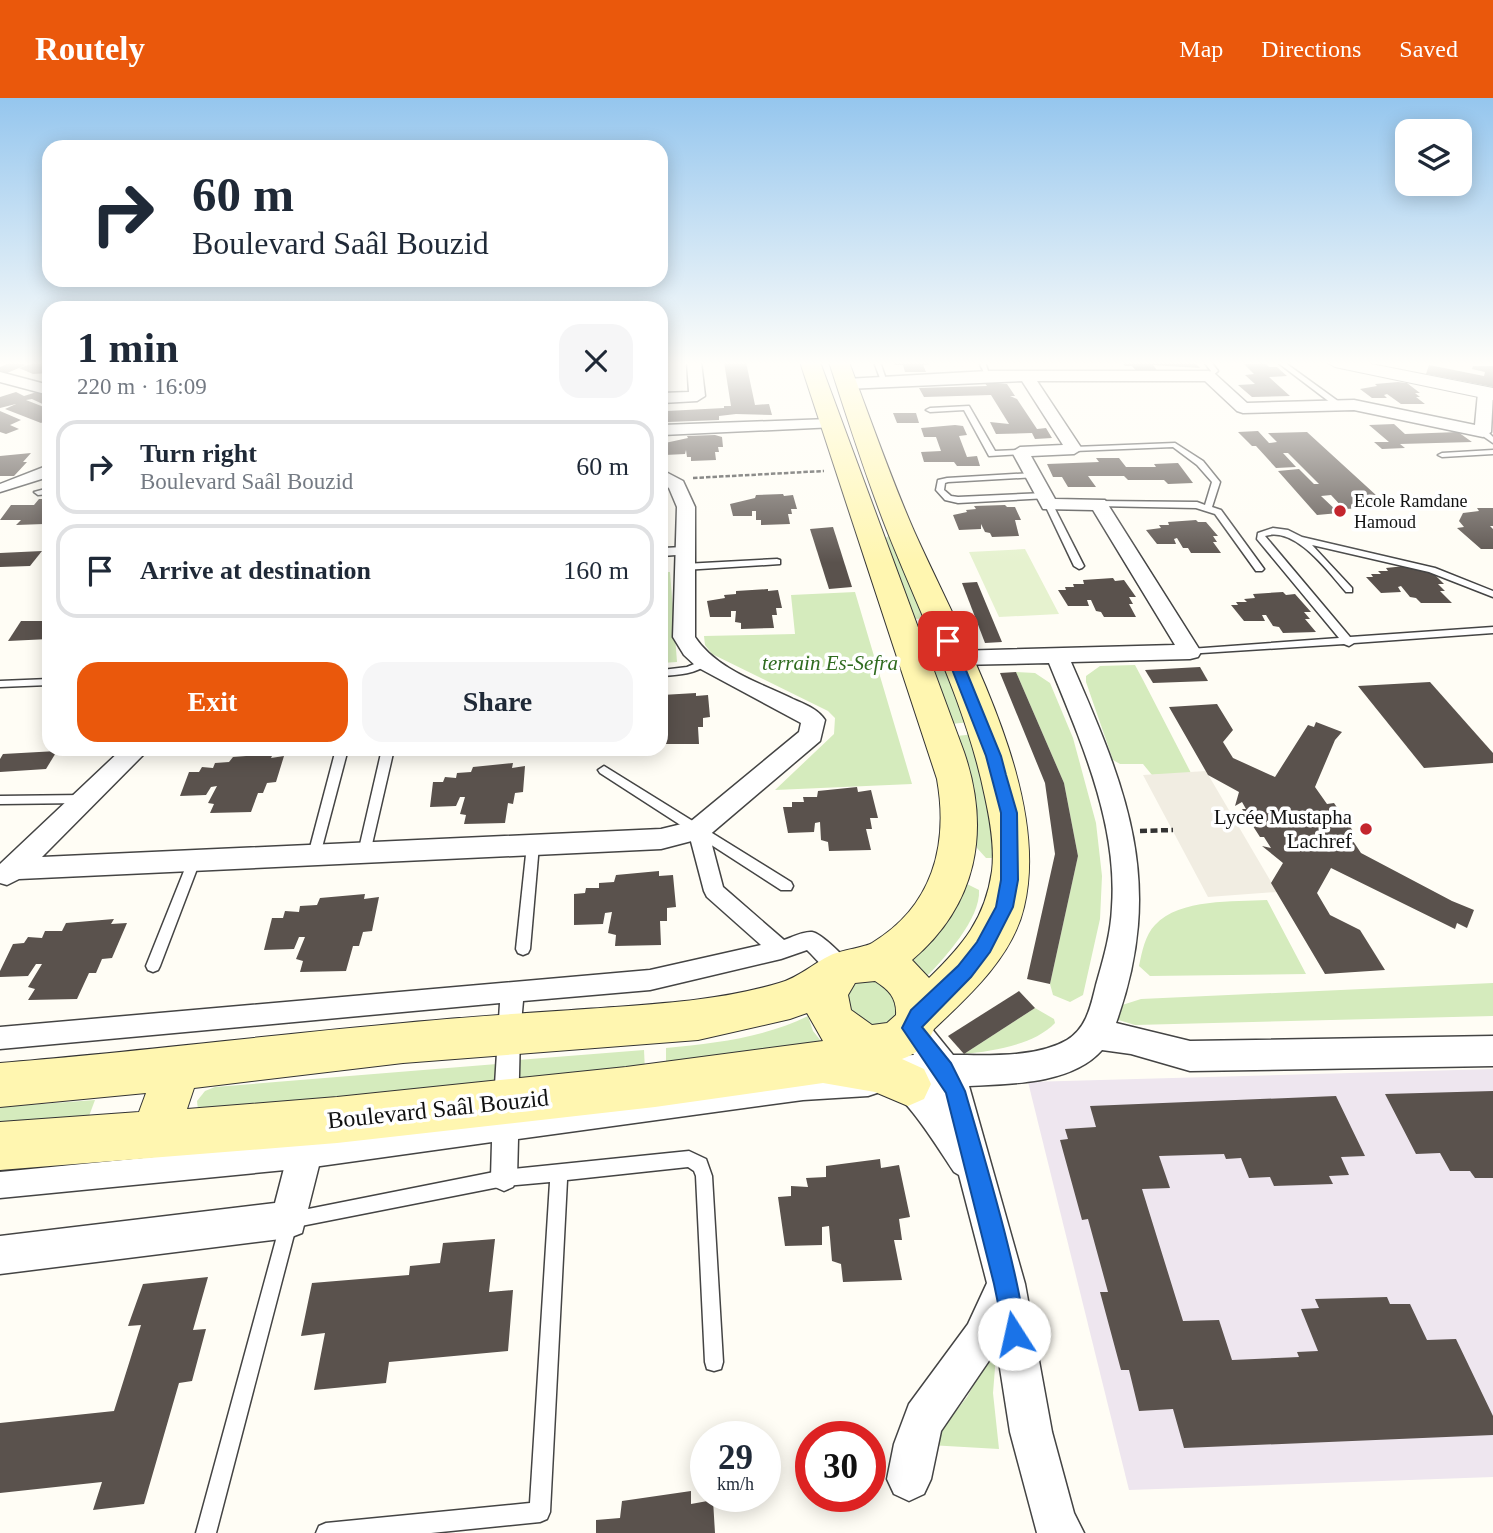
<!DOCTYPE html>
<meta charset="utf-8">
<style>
:root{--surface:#fff;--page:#f6f6f7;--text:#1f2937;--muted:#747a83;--line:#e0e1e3;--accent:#ea580c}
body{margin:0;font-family:Georgia,serif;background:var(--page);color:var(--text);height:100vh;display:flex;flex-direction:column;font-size:26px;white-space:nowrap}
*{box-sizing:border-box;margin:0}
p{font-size:23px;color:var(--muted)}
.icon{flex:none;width:38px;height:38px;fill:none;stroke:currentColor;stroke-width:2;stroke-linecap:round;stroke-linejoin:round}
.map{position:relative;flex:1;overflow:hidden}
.details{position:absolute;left:42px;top:203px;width:626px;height:455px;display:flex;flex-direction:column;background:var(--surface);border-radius:21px;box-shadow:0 4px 18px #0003}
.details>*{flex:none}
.top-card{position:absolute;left:42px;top:42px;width:626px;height:147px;border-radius:21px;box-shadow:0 4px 18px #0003;background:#fff;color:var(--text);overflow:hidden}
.tools{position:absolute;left:1395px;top:21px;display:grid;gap:14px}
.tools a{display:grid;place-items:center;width:77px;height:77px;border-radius:14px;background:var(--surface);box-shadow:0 4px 18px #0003;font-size:35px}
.speed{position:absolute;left:690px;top:1323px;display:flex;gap:14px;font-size:35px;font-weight:700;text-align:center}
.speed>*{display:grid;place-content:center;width:91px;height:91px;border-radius:50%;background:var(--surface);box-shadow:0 4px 18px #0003;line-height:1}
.speed small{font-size:18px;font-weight:400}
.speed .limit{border:10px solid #d22;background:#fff;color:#111}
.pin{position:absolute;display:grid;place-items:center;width:60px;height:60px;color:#fff;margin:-30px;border-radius:14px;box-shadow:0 4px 10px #0006}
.me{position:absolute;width:77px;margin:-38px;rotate:350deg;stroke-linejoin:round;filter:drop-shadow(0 0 5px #0008)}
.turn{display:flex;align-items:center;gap:24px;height:147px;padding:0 35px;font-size:32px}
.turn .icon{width:91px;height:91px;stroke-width:2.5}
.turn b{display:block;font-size:49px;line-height:60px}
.round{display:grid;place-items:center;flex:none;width:74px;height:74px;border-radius:21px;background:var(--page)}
.overview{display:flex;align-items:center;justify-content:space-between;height:119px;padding:0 35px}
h1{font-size:42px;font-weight:700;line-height:52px}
.action{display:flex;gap:14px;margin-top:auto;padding:14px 35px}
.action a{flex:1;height:80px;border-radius:21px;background:var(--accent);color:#fff;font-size:28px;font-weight:700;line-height:80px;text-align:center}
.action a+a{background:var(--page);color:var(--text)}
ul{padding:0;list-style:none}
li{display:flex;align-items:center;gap:21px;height:94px;margin:0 14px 10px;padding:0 21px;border:4px solid var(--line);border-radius:21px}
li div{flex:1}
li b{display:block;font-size:26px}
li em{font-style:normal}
header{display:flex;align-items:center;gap:42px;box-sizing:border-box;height:98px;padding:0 35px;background:var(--accent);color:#fff}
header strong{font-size:33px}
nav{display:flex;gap:38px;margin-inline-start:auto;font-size:24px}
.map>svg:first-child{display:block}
.industrial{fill:#eee6ef}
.green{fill:#d5ebbd}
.pitch{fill:#e6f2cf}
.plaza{fill:#f1ede2}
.building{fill:#5a524d}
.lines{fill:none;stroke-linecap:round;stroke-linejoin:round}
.service-casing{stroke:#444;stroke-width:3}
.pedestrian-casing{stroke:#444;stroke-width:3}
.minor-casing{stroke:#444;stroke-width:3}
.tertiary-casing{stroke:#444;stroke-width:2}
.secondary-casing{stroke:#333;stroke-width:2}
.path-far1{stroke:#333;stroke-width:2.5;stroke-dasharray:4.5 2;stroke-linecap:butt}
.path{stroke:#333;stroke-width:4.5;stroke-dasharray:7 3.5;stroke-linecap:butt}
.service{fill:#fff;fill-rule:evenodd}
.pedestrian{fill:#fff;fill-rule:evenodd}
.minor{fill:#fff;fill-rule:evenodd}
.tertiary{fill:#fff;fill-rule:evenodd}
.secondary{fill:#fff6b0;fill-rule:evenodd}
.route{fill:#1a73e8;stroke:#114b97;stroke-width:2}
.poi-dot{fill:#c4262e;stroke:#fff;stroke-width:2.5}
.labels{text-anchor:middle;stroke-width:7;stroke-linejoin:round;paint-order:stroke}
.far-poi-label{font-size:18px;fill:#111;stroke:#fff;text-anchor:start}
.park-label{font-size:21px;font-style:italic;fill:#2f6b1f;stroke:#fff}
.poi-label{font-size:21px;fill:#111;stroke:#fff;text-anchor:end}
.near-street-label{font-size:24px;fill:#111;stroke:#fff}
</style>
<header>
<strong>Routely</strong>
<nav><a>Map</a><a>Directions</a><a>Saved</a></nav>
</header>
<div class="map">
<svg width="1493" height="1435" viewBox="0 0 1493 1435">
<rect width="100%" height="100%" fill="#fffdf5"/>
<path class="industrial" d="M1493 971V1379L1129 1392 1028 984Z"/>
<g class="green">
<path d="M890 437 929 520 914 521 883 442Z"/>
<path d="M662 474H670L677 564 662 565Z"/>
<path d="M855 494 912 686 775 692 834 636 835 620 828 613 712 556 705 547 704 538 795 536 791 497Z"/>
<path d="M932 531 970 624 951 626 917 532Z"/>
<path d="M1135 567 1143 582 1191 675 1152 677 1143 666H1120L1113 662 1086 584V578L1100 568Z"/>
<path d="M1016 574 1035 575 1050 585 1073 640 1096 725 1102 778 1100 821 1083 897 1070 904 1053 897 1050 886 1078 758 1064 685Z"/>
<path d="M976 636 994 691 995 760H986L977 750 976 726 956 638Z"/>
<path d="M965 785 979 792C981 820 944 861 925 880L905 857Z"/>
<path d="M1267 802 1306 876 1150 878 1139 868C1142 854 1145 837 1155 827 1180 800 1234 804 1267 802Z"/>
<path d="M882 878 902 910 891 927 860 930 838 892 843 884Z"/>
<path d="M1493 885V918L1135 927 1112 920 1116 909 1141 901Z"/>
<path d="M1035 910 1054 921 1055 925C1034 947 993 953 964 956Z"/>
<path d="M808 918 813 933 825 948 666 969V950C715 945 763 940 808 918Z"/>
<path d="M644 952 645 973 518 985V962Z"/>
<path d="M497 966 495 988 198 1012 197 1003 205 993 215 989Z"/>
<path d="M95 1002 86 1026 0 1033V1009Z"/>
<path d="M997 1245 993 1295 999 1351 929 1347 967 1299Z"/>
</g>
<path class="pitch" d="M1025 451 1059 516 999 519 969 454Z"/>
<path class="plaza" d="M1206 673 1277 794 1208 799 1143 677Z"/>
<g class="building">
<path d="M11 264H15L26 267 7 275 0 273V269Z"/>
<path d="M37 264H49V275L33 276 19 270Z"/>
<path d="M724 264H746L755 307 769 306 772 317 736 316 719 318V322L668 324 667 313 724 310V308H731Z"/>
<path d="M894 264H931V266L923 267 926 274H905L903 267H895Z"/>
<path d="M1121 264H1194L1200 270 1153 267 1159 275H1138L1132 268H1125Z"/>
<path d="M1265 265 1269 269H1277L1287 278 1269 279 1290 298 1252 299 1238 287 1255 286 1245 277 1254 276 1244 266Z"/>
<path d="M1429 267 1484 278 1485 274 1472 271 1473 268H1493V289L1426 276Z"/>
<path d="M984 284 1007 286 1015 298H1010L1017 301 1037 331 1046 330 1052 340 1035 341 1032 335 996 336 990 324 1009 326 991 297 924 299 919 290 987 288Z"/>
<path d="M1398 284 1407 285 1420 295H1415L1420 299H1416L1425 306H1401L1387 296 1384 297 1387 300H1372L1360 291 1377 288 1375 286Z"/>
<path d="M40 293 49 296V309L32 301 26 302 49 311V321L41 325 5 311 16 306 0 310V299L16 294 24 298Z"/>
<path d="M0 313 21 322 10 327 19 331 6 336 0 334Z"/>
<path d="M893 315H916L919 325H897Z"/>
<path d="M1394 326 1405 336 1458 334 1472 344 1400 346 1405 350 1382 351 1374 344H1389L1369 327Z"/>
<path d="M955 327 963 328 967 337 959 338 967 359 977 358 980 368H957L954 364H924L921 354 941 353 936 339H924L921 330Z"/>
<path d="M1258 333 1269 345 1277 344 1268 335 1307 334 1389 409 1344 411 1331 397 1321 398 1339 415 1317 417 1278 373 1299 371 1314 386H1319L1288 355H1283L1296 369 1276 370 1256 348H1252L1238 334Z"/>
<path d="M715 337 722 339 723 349H718L719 354H715L716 362 691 363V359H687L686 352 685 356 665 357V345L688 340 687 338Z"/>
<path d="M31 355 23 364H27L14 378H0V358Z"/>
<path d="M1096 360H1119L1126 369H1156L1154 366 1178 365 1193 385 1168 386 1164 382H1128L1124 378H1088L1096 389H1068L1062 379H1053L1047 366 1099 364Z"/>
<path d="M783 396 784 398 793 397 797 411H791L792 416H788L790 426 761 427V422H756V413H752V418H733L730 406 755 400 756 397Z"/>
<path d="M39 401H49V420L44 426 16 427 21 422H0L11 407H34Z"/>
<path d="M1005 407 1007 409H1015L1021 422H1015L1019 438 992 439 990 435 985 434 981 426V431L959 432 953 417 967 414 966 412 976 411 974 408Z"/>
<path d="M1477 410H1493V428H1490L1493 431V451H1481L1457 430 1464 429 1459 423 1463 415 1479 413Z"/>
<path d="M1196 422 1198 424H1206L1218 438H1213L1217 444H1213L1221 455H1191L1188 450H1183L1177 440 1174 441 1176 446H1157L1146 432 1161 430 1159 427H1169L1168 424Z"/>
<path d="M833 429 852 489 829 491 810 431Z"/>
<path d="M42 453 30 468 0 469V455Z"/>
<path d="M1415 467 1427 469 1444 486H1438L1445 493H1440L1452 505H1421L1416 500 1410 499 1401 488 1398 489 1401 494 1381 495 1366 479H1373L1371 476H1381L1378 473H1388L1386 470Z"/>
<path d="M1113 480 1115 483 1124 482 1136 499H1129L1133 506H1129L1136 519H1104L1101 514 1096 513 1091 502H1087L1089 508H1068L1058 492H1066L1065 489H1074L1073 486H1084L1083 482Z"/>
<path d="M977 484 1002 544 985 545 962 485Z"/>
<path d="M768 491V493L778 492 782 510H776L777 517H772L774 530 741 531V525L735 524 736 513H731V519H710L707 503 725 500 724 497 736 496V493Z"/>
<path d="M1283 494 1286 497 1295 496 1311 514H1304L1310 521H1305L1316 534 1283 535 1279 529 1273 528 1266 517H1262L1265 523H1244L1231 507H1238L1236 504H1247L1244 501 1255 500 1253 496Z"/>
<path d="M21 523H49V541L8 543Z"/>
<path d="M1200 569 1208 583 1153 585 1145 572Z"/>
<path d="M1016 574 1064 685 1078 758 1050 886 1027 881 1055 756 1045 685 1000 575Z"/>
<path d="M1430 584 1493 655V665L1424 670 1358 588Z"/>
<path d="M696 595V598L708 597 710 619 703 620V629H698L699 646H662V597Z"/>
<path d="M1217 606 1233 632 1223 644 1233 660 1275 679 1308 627 1314 629 1316 624 1342 634 1335 642 1315 689 1327 706 1334 705 1355 736 1349 737 1361 755 1452 803 1474 812 1467 830 1457 825 1455 831 1331 770 1317 795 1330 817 1360 832 1385 872 1325 876 1271 785 1283 765 1262 748 1271 750 1264 739H1260L1242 711H1246L1242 704 1235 708 1239 694 1208 677 1169 609Z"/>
<path d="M57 653 46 671 0 674V661L3 656Z"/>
<path d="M273 656 271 660 284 658 276 684 267 685 263 695H258L251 714 210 715 214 706 208 705 217 688 211 689 206 697 180 698 189 674H199L202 669 213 670 215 665 229 664 233 659Z"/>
<path d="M513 665 512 670 525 668 523 694 515 695 513 706 508 705 505 725 464 726 466 717 460 716 465 699H460L456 708 430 709 433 684H443L445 679 456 680 457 675 471 674 473 669Z"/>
<path d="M857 689 858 694 871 692 878 720H870L872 731H866L871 752 829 753 828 744 821 742 820 724 815 725 814 734 788 735 783 709H792V704H804L803 699H817L818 693Z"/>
<path d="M659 773V778L673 777 676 809 667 810V823H660L661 847 615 848 616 837 608 835 612 814 605 815 603 826 574 827V796L585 795 586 790H599V785L614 784 616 777Z"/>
<path d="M365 796 364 801 379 799 372 833 363 834 359 848H353L346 873 300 874 303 863 296 861 305 839H299L294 851 264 852 272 820H283L285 813 299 814 300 808 317 807 320 800Z"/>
<path d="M114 821 111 826 127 825 112 860 102 861 96 875H89L77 901 28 902 35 891 28 889 42 866H36L28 878 0 879V873L13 846 24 845 28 839 42 840 45 833H62L66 825Z"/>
<path d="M1019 893 1035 910 964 956 948 938Z"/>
<path d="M1493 993V1080H1475L1470 1073H1450L1440 1055 1416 1056 1385 996Z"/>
<path d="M1336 998 1365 1058 1341 1059 1349 1077 1329 1078 1333 1086 1274 1088 1270 1079 1249 1080 1241 1060 1226 1061 1224 1056 1159 1058 1170 1090 1142 1091 1183 1223 1219 1222 1232 1262 1299 1259 1297 1254 1318 1253 1301 1211 1319 1210 1315 1201 1387 1199 1390 1206H1410L1427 1242 1456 1241 1493 1318V1337L1184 1350 1173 1311 1139 1313 1129 1272H1121L1100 1194H1108L1088 1121 1082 1122 1060 1042 1068 1041 1065 1031 1096 1029 1090 1008Z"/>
<path d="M880 1061 881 1070 899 1067 910 1119 899 1121 902 1142H894L902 1182 843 1184 841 1166 832 1163 829 1128 822 1129V1147L785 1148 778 1099 791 1098V1088L808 1089 806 1080 826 1079V1068Z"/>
<path d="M495 1141 489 1194 513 1192 508 1253 389 1264 386 1285 314 1292 325 1235 301 1238 312 1185 409 1177 410 1168 440 1165 443 1145Z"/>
<path d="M208 1179 193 1232 206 1231 192 1283 179 1285 144 1406 93 1412 102 1384 0 1395V1325L114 1313 141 1227 128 1228 143 1186Z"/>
<path d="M691 1393V1406L713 1402 715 1435H596V1422L620 1420 622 1403Z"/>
</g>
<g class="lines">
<defs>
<g id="service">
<path d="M874 264H880L887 284 881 283Z"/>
<path d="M979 264H985L990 279H986Z"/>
<path d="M1204 264H1211L1218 273 1211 279H1207L1205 278 1211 273Z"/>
<path d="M1277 264H1284L1342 306 1335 308Z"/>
<path d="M969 308 995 353 1020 352H1023V356L989 358 964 312 930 314 926 312 930 310Z"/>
<path d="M1480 332H1486L1493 339V345L1480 336Z"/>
<path d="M1175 345 1203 363 1220 384 1212 409 1221 412 1264 471 1262 473H1256L1215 416 1196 410 1096 408V404L1099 403 1197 404 1205 407 1212 384 1197 367 1173 349 1074 353 1070 351 1074 349Z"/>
<path d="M1493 352V356L1442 359 1438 357 1442 355Z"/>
<path d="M1033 375H1036V379L948 384 945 385 944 392 951 398 958 399 1045 395 1048 396V400L958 405 945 402 936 392 938 382 947 380Z"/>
<path d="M49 390V396L38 397 34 394Z"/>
<path d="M1049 404 1053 407 1084 468 1082 470 1079 471 1074 468 1045 407Z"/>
<path d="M1273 430 1288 432 1302 439 1435 470 1493 493V499L1429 474 1312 447 1352 490V494H1346C1328 474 1296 428 1265 438L1350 539 1493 529V535L1354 545 1349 548 1344 546 1186 556 1185 554 1190 551 1339 540 1257 441 1258 435Z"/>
<path d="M777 461 780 462V466L684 472 679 469 684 466Z"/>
<path d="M704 562 709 565C696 576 679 577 662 578V572L687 569Z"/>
<path d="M49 581V587L0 589V583Z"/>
<path d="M336 651H348L320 757 318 760H310L308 757Z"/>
<path d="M382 651H394L370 755 368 758H360L358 755Z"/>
<path d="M604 668 791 784 793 788 791 792H781L600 675 598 672Z"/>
<path d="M84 697 90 701 84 705 0 706V698Z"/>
<path d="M533 742 537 744 539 747 530 851 528 855 523 857 518 855 516 851 527 747 529 744Z"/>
<path d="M194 758 199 759 200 763 160 868 158 872 153 874 148 872 146 868 188 763 189 759Z"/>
<path d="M689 1053 706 1061 712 1078 723 1264 721 1271 714 1273 707 1271 705 1264 696 1078 694 1073 688 1069 567 1082 550 1414 547 1421 540 1424 431 1435H316L319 1428 326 1425 530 1405 550 1084 504 1088 296 1129 216 1435H196L283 1116 504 1072Z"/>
</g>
<g id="pedestrian">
<path d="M49 367 48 379 0 394V386Z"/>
<path d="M685 449 690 450V456L662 458V450Z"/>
<path d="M698 725 705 727 708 732 723 789 784 842C792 839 804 833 812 834 821 835 850 863 854 872L851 879C833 885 819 863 807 852L781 861 650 892 523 903 520 936 518 1017 803 980 868 976 877 979 880 987 877 995 868 998 803 1002 518 1041 517 1080 513 1089 504 1093 495 1089 491 1080 492 1044 306 1070 0 1100V1074L306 1044 493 1020 500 905 0 951V929L650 872 761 847 707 799 704 793 688 732 691 727Z"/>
</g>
<g id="minor">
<path d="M687 264H701L705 298 697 303 662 305V295L689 294Z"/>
<path d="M988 273H1209L1214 275 1247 305 1354 302 1475 327 1478 295 1486 290 1493 294 1491 334 1483 339 1354 312 1243 315 1237 313 1205 283H1037L1082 351 1074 356 1031 358 1055 401 1105 402 1201 554 1198 559 1190 561 1071 564C1127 692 1166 785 1116 925L1190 943 1493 938V968L1190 973 1131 956 1102 952C1072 986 1011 986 969 988L1025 1186 1052 1334 1074 1415 1084 1435H1037L1010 1334 997 1251 941 1333 931 1381 924 1396 909 1403 894 1396 887 1381 894 1346 909 1306 968 1226 987 1185 959 1077 954 1074C937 1049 905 994 878 984L874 973 878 962 890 958 914 957 896 930 901 920 912 916 923 920 953 957C988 957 1036 960 1067 942 1087 930 1091 907 1096 887 1103 862 1111 836 1112 809 1118 725 1080 641 1049 565L955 567 947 565 944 560 947 555 955 553 1175 547 1093 412 1043 411 1012 354 1020 349 1063 347 1022 283 846 291 838 286 846 281Z"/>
<path d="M0 274 49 287V297L0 284Z"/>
<path d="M829 321 837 326 835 329 662 337V327Z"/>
<path d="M662 372 683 383 695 409V539C716 571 760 585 793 601 804 606 818 611 825 622L820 643 707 739 661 751 19 781 7 787 0 785V766L122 651H149L42 759 661 731 690 724 799 634 801 625 697 569 684 557 673 539 677 409 669 390 662 385Z"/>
<path d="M313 1008 325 1012 330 1024 302 1135 289 1140 0 1176V1138L275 1105 296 1024 301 1012Z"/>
</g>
<path id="tertiary" d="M1326 264H1361L1493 290V302L1335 269Z"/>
<path id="secondary" d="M800 264H820L964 654C991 733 977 807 912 862L929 880C963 847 985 821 992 773 995 749 990 722 985 699 966 605 921 519 886 430 865 376 847 320 829 264H849C870 320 890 378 914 433 960 536 1052 694 1024 809 1013 858 969 898 934 931 927 947 918 955 902 961L924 971 931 986 924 1001 908 1008 875 994 823 985 655 1009 337 1045 0 1072V1024L139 1014 146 995 0 1009V965C135 954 269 937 403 925 473 918 544 914 614 909 669 905 725 901 779 885 798 880 814 865 831 857 842 852 866 849 872 845 932 809 949 748 937 681ZM875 883C889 892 897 900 896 917L887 925 872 927 851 912 848 897 855 885ZM807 915 823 943 626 969 337 999 187 1011 194 990 403 965 698 942 790 921Z"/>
</defs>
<use href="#service" class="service-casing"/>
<use href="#pedestrian" class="pedestrian-casing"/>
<use href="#minor" class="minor-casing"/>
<use href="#tertiary" class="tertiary-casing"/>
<use href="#secondary" class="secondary-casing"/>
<path class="path-far1" d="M693 380 824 373"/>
<path class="path" d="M1140 733 1173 732"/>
<use href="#service" class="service"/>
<use href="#pedestrian" class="pedestrian"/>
<use href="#minor" class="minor"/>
<use href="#tertiary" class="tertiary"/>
<use href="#secondary" class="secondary"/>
</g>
<linearGradient id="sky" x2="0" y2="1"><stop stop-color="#95c6ee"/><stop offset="0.57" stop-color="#fffefa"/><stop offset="1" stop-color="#fffefa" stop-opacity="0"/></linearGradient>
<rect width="1493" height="465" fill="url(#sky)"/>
<path class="route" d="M948 539 954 543 1001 658 1006 677 1017 715 1018 782 1013 809 990 854 971 879 922 929 951 965 965 993C976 1032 1033 1219 1023 1244L1014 1247 1006 1244 994 1186 946 995 902 930 911 912 958 868 977 844 996 809 1001 782V715L986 658 941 543Z"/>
<g class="poi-dot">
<circle cx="1340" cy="413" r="7"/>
<circle cx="1366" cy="731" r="7"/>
</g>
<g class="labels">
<g class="far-poi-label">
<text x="1354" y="409">Ecole Ramdane<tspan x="1354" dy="21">Hamoud</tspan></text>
</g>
<g class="park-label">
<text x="830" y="572">terrain Es-Sefra</text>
</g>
<g class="poi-label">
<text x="1352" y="726">Lycée Mustapha<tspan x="1352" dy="24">Lachref</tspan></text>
</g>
<g class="near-street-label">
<text transform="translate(438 1011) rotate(-6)" y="8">Boulevard Saâl Bouzid</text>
</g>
</g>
</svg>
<div class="tools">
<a><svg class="icon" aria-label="layers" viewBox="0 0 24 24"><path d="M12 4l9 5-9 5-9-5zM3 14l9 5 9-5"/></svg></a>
</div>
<div class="speed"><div>29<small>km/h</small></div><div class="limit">30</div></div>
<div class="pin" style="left:948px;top:543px;background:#d93025"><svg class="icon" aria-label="arrive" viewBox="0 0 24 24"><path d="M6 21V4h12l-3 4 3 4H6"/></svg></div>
<svg class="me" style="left:1014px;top:1236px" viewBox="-20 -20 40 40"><circle r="19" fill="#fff"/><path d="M0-13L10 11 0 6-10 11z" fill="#1a73e8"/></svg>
<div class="top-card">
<div class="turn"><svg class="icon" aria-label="right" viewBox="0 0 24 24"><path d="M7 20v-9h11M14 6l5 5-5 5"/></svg><div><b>60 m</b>Boulevard Saâl Bouzid</div></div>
</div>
<section class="details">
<div class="overview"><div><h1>1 min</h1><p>220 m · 16:09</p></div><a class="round"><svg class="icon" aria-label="close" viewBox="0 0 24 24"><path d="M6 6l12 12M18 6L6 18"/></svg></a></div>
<ul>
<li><svg class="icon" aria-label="right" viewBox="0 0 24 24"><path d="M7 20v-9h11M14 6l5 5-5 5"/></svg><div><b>Turn right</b><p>Boulevard Saâl Bouzid</p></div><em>60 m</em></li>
<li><svg class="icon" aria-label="arrive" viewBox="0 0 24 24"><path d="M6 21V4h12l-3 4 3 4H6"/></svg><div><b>Arrive at destination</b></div><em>160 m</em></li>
</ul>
<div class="action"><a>Exit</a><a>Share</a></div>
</section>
</div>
